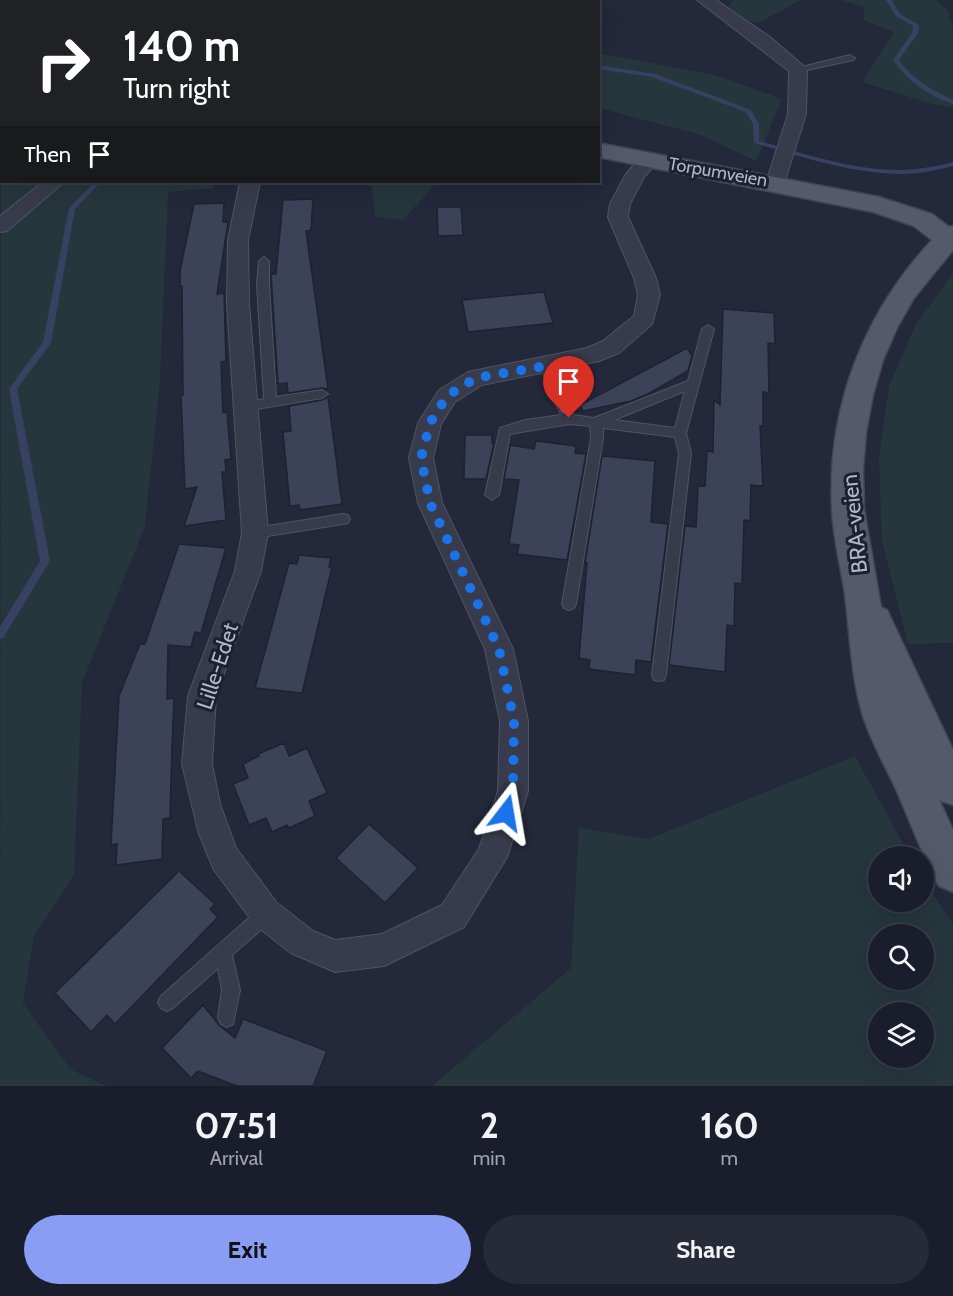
<!DOCTYPE html>
<style>
:root{--surface:#1a1e2c;--page:#272b38;--text:#f1f3f6;--muted:#9fa2a9;--line:#383c48;--accent:#899df4}
body{margin:0;font-family:Cabin,sans-serif;background:var(--page);color:var(--text);height:100vh;display:flex;flex-direction:column;font-size:22px;white-space:nowrap}
*{box-sizing:border-box;margin:0}
p{font-size:20px;color:var(--muted)}
.icon{flex:none;width:33px;height:33px;fill:none;stroke:currentColor;stroke-width:2;stroke-linecap:round;stroke-linejoin:round}
.map{position:relative;height:1086px;overflow:hidden}
.drawer{display:flex;flex-direction:column;background:var(--surface);flex:1}
.drawer>*{flex:none}
.guide{position:absolute;left:0px;top:0px;width:600px;height:183px;box-shadow:0 6px 24px #0002,0 0 0 2px var(--line);background:#202124;color:#fff;overflow:hidden}
.controls{position:absolute;left:868px;top:846px;display:grid;gap:12px}
.controls a{display:grid;place-items:center;width:66px;height:66px;border-radius:50%;background:var(--surface);box-shadow:0 6px 24px #0002,0 0 0 2px var(--line);font-size:30px}
.pin{position:absolute;display:grid;place-items:center;width:51px;height:51px;color:#fff;margin:-62px -26px;border-radius:50% 50% 50% 0;rotate:-45deg;box-shadow:0 0 6px #0007}
.pin .icon{rotate:45deg}
.me{position:absolute;width:66px;margin:-33px;rotate:14deg;stroke-linejoin:round;filter:drop-shadow(0 0 4px #0008)}
.turn{display:flex;align-items:center;gap:21px;height:126px;padding:0 24px;font-size:27px}
.turn .icon{width:78px;height:78px;stroke-width:2.5}
.turn b{display:block;font-size:42px;line-height:51px}
.then{display:flex;align-items:center;height:57px;padding:0 24px;background:#0003;gap:12px;font-size:22px}
.eta{display:flex;justify-content:space-evenly;align-items:center;height:102px;text-align:center}
.eta b{font-size:36px;font-weight:700;line-height:42px}
.button{display:flex;gap:12px;margin-top:auto;padding:12px 24px}
.button a{flex:1;height:69px;border-radius:36px;background:var(--accent);color:#111;font-size:24px;font-weight:700;line-height:69px;text-align:center}
.button a+a{background:var(--page);color:var(--text)}
.map>svg:first-child{display:block}
.green{fill:#26363d;fill-rule:evenodd}
.lines{fill:none;stroke-linecap:round;stroke-linejoin:round}
.stream{fill:#374161;fill-rule:evenodd}
.building{fill:#3c4358;stroke:#1e2232;stroke-width:1.5}
.service-casing{stroke:#4f5363;stroke-width:2}
.minor-casing{stroke:#4f5363;stroke-width:2}
.primary-casing{stroke:#404454;stroke-width:3}
.service{fill:#373b4b;fill-rule:evenodd}
.minor{fill:#373b4b;fill-rule:evenodd}
.primary{fill:#555a6b;fill-rule:evenodd}
.route{stroke:#1a73e8;stroke-width:10;stroke-dasharray:0 18}
.labels{text-anchor:middle;stroke-width:6;stroke-linejoin:round;paint-order:stroke}
.far-street-label{font-size:18px;fill:#b2b6c7;stroke:#1c2030}
.street-label{font-size:22px;fill:#b2b6c7;stroke:#1c2030}
</style>
<div class="map">
<svg width="953" height="1086" viewBox="0 0 953 1086">
<rect width="100%" height="100%" fill="#23283a"/>
<g class="green">
<path d="M734 0H801L759 23 748 21 729 6Z"/>
<path d="M842 0H936L947 9 953 28V108L932 104 862 82 894 32 864 20V7Z"/>
<path d="M598 53 715 75 782 99 756 161 701 135 599 108Z"/>
<path d="M1 122 2 182H215L213 188 168 192 160 380 145 526 82 683 74 875 34 936 23 1003 70 1069 107 1086H0Z"/>
<path d="M342 182H437L403 220 375 217 372 186Z"/>
<path d="M953 273V643L908 644 882 541 879 457 889 386 915 326Z"/>
<path d="M855 756 910 856H879V902H924V881L953 924V1086H432L571 968 579 828 649 839ZM879 934H924V980H879ZM879 1012H924V1058H879Z"/>
</g>
<g class="lines">
<g class="stream">
<path d="M260 0H266L267 2H261Z"/>
<path d="M886 0H892L900 14 919 25 918 33 899 60C913 80 932 90 953 100V104C928 95 908 82 893 60L912 33 913 26 896 16Z"/>
<path d="M598 65 655 74 751 110 759 124V141C813 156 873 178 930 167 938 166 945 164 953 162V166C936 170 920 174 903 174 852 174 802 157 754 143L753 124 746 112 652 77 598 69Z"/>
<path d="M95 182H101L75 209 51 343 17 389 50 561 3 638 0 639V627L40 561 9 389 43 342 69 208Z"/>
</g>
</g>
<g class="building">
<path d="M313 199 311 230 306 231 328 389 322 388 288 393 287 383 278 384 271 274H276L283 200Z"/>
<path d="M224 203 223 222H228L217 294 224 293 226 361 221 362 223 413 227 412 231 459 225 460 226 472H222L226 520 184 526 197 487 185 489 181 396 183 395 182 286H180V271L194 204Z"/>
<path d="M437 207H461L463 235 438 236Z"/>
<path d="M544 292 553 323 468 332 462 300Z"/>
<path d="M723 309 774 313 775 344 768 343 769 393 763 392V426H760L763 486 751 485 750 521 744 520 742 584 735 583 734 626 727 625 725 672 669 665 685 526 696 527 698 486H705L707 451 713 452 714 400 720 405Z"/>
<path d="M687 348 692 356 688 371 648 394 631 401 583 411 580 405Z"/>
<path d="M328 397 342 504 300 510 299 505 290 506 283 432 291 431 289 406 322 400Z"/>
<path d="M465 435H492V443H494L486 479H464Z"/>
<path d="M536 441 576 446 575 453 586 454 567 560 517 554 519 545 509 544 519 480 504 479 510 445 534 449Z"/>
<path d="M602 456 655 461 651 522 668 524 651 662 636 660 635 675 589 669 590 660 579 658 587 563H585Z"/>
<path d="M179 544 226 548 201 633 195 632 191 647 168 645 167 699 174 698 172 746 170 818 163 819 162 859 116 865 117 844 111 845 119 696 140 644H145Z"/>
<path d="M299 555 331 558 329 567H332L302 693 255 688 289 563 297 564Z"/>
<path d="M284 743 289 756 307 748 327 793 309 801 315 816 289 828 287 825 272 832 266 818 249 825 233 784 248 778 243 764 259 756 258 754Z"/>
<path d="M369 824 418 868 385 903 336 858Z"/>
<path d="M179 871 215 904 210 909 218 917 115 1024 107 1015 91 1032 55 993Z"/>
<path d="M203 1005 219 1025 235 1038 243 1019 327 1051 313 1086H237L198 1071 191 1078 162 1048Z"/>
</g>
<g class="lines">
<defs>
<g id="service">
<path d="M37 0H47L48 2H38Z"/>
<rect x="0" y="51" width="2" height="6"/>
<path d="M850 55 855 58 853 60 798 72 793 69Z"/>
<path d="M264 257 269 261V285L276 397 322 390 328 394 322 398 245 411 239 406 241 403 264 399 257 285 259 261Z"/>
<path d="M708 325 714 329 686 433 691 453 666 675 664 680 659 681 654 680 652 675 679 453 675 437 603 428V438L576 604 574 608 569 610 564 608 562 604 591 438 590 426 569 424 510 434 499 495 492 500 485 495 500 428 525 420 561 415 540 366 542 363H550L573 415 594 418 688 381 702 329ZM685 391 675 428 614 420Z"/>
<path d="M343 514 348 515 350 519 348 523 343 524 255 538 250 537 248 533 250 529 255 528Z"/>
<path d="M266 906 272 908 274 914 272 920 232 955 240 990 233 1024 227 1027 221 1024 218 1018 222 990 218 968 173 1008 167 1011 161 1008 158 1002 161 996 260 908Z"/>
</g>
<g id="minor">
<path d="M697 0H716L770 37 807 69 806 114 783 187H769L766 183 788 114 789 71Z"/>
<path d="M0 104H2L0 115Z"/>
<path d="M649 154 656 156 659 160 644 177 630 204 628 217 656 278 660 295 652 324 619 353 599 361 482 385 455 402 441 424 433 458 442 503 513 649 528 721V791L507 857 464 927 384 966 335 972 291 953 255 925 214 870 199 834 182 764 188 696 235 571 242 533 227 304 228 240 240 182H260L248 240 249 304 268 533 261 571 216 696 212 764 220 804 236 848 277 903 313 931 335 940 382 934 442 905 479 849 498 791 500 721 485 649 418 503 409 458 418 423 439 390 468 372 587 348 603 341 634 316 638 295 634 278 608 217 610 204 626 174 642 156Z"/>
<path d="M43 182H64L7 231 0 232V216Z"/>
</g>
<g id="primary">
<path d="M189 0H211L212 2H190Z"/>
<path d="M598 143 879 197 932 214 949 227 953 226V250L914 298 898 326 883 360 873 395 866 432 863 470 864 509 881 607 887 610 953 750V805L939 800 936 793 953 830V892L939 886 933 875C919 846 908 816 895 787 884 764 871 741 863 716 851 677 850 635 845 595 841 566 833 538 832 509 827 408 863 314 932 240L914 226 873 212 598 157Z"/>
</g>
</defs>
<use href="#service" class="service-casing"/>
<use href="#minor" class="minor-casing"/>
<use href="#primary" class="primary-casing"/>
<use href="#service" class="service"/>
<use href="#minor" class="minor"/>
<use href="#primary" class="primary"/>
</g>
<g class="lines">
<path class="route" d="M506 813 513 790 514 721 499 649 430 503 421 458 430 423 447 396 476 378 546 366 569 418"/>
</g>
<g class="labels">
<g class="far-street-label">
<text transform="translate(718 172) rotate(10)" y="6">Torpumveien</text>
</g>
<g class="street-label">
<text transform="translate(854 524) rotate(-96)" y="8">BRA-veien</text>
<text transform="translate(217 666) rotate(-72)" y="8">Lille-Edet</text>
</g>
</g>
</svg>
<div class="controls">
<a><svg class="icon" aria-label="sound" viewBox="0 0 24 24"><path d="M4 9h4l5-4v14l-5-4H4zM17 9q2 3 0 6"/></svg></a>
<a><svg class="icon" aria-label="search" viewBox="0 0 24 24"><circle cx="10" cy="10" r="6"/><path d="M15 15l6 6"/></svg></a>
<a><svg class="icon" aria-label="layers" viewBox="0 0 24 24"><path d="M12 4l9 5-9 5-9-5zM3 14l9 5 9-5"/></svg></a>
</div>
<div class="pin" style="left:569px;top:418px;background:#d93025"><svg class="icon" aria-label="arrive" viewBox="0 0 24 24"><path d="M6 21V4h12l-3 4 3 4H6"/></svg></div>
<svg class="me" style="left:506px;top:813px" viewBox="-20 -20 40 40"><path d="M0-17L14 15 0 8-14 15z" fill="#1a73e8" stroke="#fff" stroke-width="4"/></svg>
<div class="guide">
<div class="turn"><svg class="icon" aria-label="right" viewBox="0 0 24 24"><path d="M7 20v-9h11M14 6l5 5-5 5"/></svg><div><b>140 m</b>Turn right</div></div>
<div class="then">Then<svg class="icon" aria-label="arrive" viewBox="0 0 24 24"><path d="M6 21V4h12l-3 4 3 4H6"/></svg></div>
</div>
</div>
<section class="drawer">
<div class="eta">
<div><b>07:51</b><p>Arrival</p></div>
<div><b>2</b><p>min</p></div>
<div><b>160</b><p>m</p></div>
</div>
<div class="button"><a>Exit</a><a>Share</a></div>
</section>
